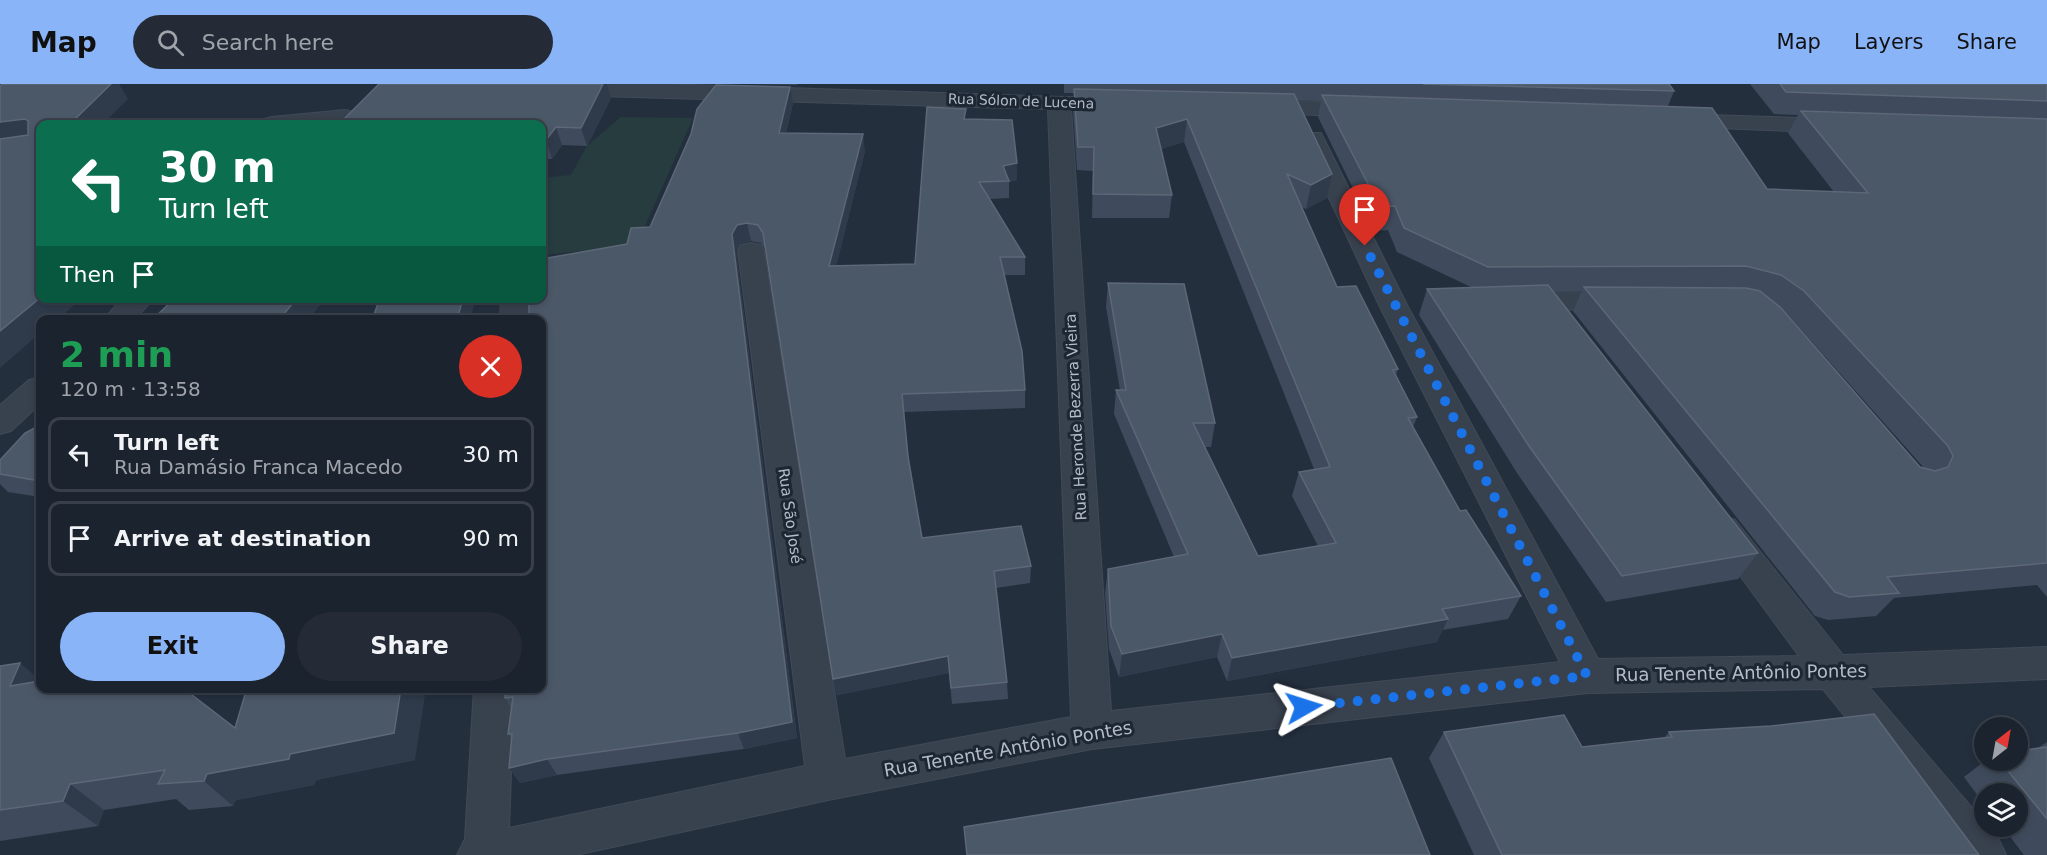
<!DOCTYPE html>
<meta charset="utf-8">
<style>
:root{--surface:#1b232e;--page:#242b36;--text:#f1f3f6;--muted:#a0a4aa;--line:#39404a;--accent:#8ab4f8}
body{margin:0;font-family:"DejaVu Sans",sans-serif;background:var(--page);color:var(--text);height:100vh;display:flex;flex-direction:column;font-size:22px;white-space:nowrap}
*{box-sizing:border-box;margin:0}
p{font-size:20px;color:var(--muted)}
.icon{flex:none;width:33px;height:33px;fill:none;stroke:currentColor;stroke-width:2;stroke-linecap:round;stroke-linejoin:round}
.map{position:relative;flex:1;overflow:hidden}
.sheet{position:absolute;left:36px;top:231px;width:510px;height:378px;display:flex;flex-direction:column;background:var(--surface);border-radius:12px;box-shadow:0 3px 9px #0003,0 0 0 2px var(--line)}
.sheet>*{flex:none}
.guide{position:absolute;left:36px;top:36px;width:510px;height:183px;border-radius:12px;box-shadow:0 3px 9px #0003,0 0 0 2px var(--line);background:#0b6e4f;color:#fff;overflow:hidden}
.needle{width:39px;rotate:31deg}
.tools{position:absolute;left:1974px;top:633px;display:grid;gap:12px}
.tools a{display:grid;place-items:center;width:54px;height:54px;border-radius:50%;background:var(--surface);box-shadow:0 3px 9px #0003,0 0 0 2px var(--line);font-size:30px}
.pin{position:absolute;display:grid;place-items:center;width:51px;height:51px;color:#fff;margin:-62px -26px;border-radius:50% 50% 50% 0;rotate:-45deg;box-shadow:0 0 6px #0007}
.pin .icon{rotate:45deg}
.me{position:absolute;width:66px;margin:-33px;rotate:84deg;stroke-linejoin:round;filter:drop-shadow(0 0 4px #0008)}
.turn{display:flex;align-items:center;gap:21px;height:126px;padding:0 24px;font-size:27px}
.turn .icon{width:78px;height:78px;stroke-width:2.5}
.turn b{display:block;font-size:42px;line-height:51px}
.then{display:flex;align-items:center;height:57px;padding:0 24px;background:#0003;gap:12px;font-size:22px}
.round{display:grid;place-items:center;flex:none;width:63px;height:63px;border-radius:32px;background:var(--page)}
.overview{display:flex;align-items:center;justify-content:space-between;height:102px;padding:0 24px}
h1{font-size:36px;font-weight:600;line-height:45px;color:#1e9e55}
.cta{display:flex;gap:12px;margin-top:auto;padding:12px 24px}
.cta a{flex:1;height:69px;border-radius:36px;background:var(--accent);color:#111;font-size:24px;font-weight:600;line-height:69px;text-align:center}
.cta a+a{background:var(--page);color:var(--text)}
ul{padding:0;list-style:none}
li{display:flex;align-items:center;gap:18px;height:75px;margin:0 12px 9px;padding:0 12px;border:3px solid var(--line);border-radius:12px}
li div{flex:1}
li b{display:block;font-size:22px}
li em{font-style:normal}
header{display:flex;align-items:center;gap:36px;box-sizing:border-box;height:84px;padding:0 30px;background:var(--accent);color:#111}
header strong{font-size:28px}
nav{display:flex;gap:33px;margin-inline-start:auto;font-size:21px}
.search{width:420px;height:54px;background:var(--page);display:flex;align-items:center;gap:15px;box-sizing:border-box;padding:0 21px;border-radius:33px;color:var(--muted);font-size:22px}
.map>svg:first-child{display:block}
.green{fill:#263c3f}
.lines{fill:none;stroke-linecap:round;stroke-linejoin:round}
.minor-casing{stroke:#414a57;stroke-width:2}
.minor{fill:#38414e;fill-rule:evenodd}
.wall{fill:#3f4b5c;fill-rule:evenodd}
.shaded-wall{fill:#2f3b4b}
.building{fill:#4b5868;stroke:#5c6777;stroke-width:1.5}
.route{stroke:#1a73e8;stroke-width:10;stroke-dasharray:0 18}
.labels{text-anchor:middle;stroke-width:6;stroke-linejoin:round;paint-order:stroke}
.far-street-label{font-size:14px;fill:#b4bcc9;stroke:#1d2633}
.street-label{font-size:15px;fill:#b4bcc9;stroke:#1d2633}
.near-street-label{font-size:18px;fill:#b4bcc9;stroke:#1d2633}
</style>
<header>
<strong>Map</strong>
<div class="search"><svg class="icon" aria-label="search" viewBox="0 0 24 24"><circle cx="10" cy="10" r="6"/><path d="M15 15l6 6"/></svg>Search here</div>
<nav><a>Map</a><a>Layers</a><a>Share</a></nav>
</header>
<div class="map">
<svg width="2047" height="771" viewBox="0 0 2047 771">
<rect width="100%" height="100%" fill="#242f3e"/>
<path class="green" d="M621 33 693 34 636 162 542 171V94L571 91 587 62Z"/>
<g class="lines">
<defs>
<g id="minor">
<path d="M556 0H659L1126 15 1129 20 1126 25H1071L1111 627 1560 578 1379 221 1301 54 1305 49H1321L1407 221 1598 575 1799 572 1706 445 1711 436 1723 432 1735 436 1843 571 2047 563V595L1869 603 1984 738V742H1988L1999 756 2006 771H1957L1823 605 1587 609 1092 665 828 716 576 771H457L465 755 474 604H514L509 744 805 682 738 167 741 161 751 159 761 161 764 167 845 675 1071 633 1048 25 564 11 556 9 553 4Z"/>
<path d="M1256 16 1364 19 1372 21 1376 26 1372 31 1364 33 1248 28 1245 23 1248 18Z"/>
<path d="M345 26 353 28 357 33 353 38 339 40H260L264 35 272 33Z"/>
<path d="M1676 30 1838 35 1846 37 1850 42 1846 47 1838 49 1668 42 1664 37 1668 32Z"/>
<path d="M1624 207 1634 210 1638 216 1634 222 1624 225 1516 226 1506 223 1502 217 1506 211 1516 208Z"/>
<path d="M123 214H154L134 236H103Z"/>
<path d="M501 214H529L528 236H500Z"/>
<path d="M40 293V320L11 347 0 350V321L29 296Z"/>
</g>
</defs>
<use href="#minor" class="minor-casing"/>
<use href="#minor" class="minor"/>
</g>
<g class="wall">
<path d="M750 0H797V1Z"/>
<path d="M1064 0H1669L1674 7 1668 22 1767 105 1834 108 1788 49 1798 31 1774 30 1750 0H2047V513L2037 501 1894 514 1876 532 1828 536 1815 532 1573 227 1582 207H1553L1758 469 1738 495 1606 518 1517 389 1419 231 1427 205 1471 203 1397 168 1388 146 1374 147 1318 33 1321 17 1297 16 1332 90 1327 114 1306 125 1302 123 1337 203 1398 285 1396 291 1417 333 1413 343 1460 427 1521 512 1508 535 1442 546 1437 558 1227 597 1217 573 1119 593 1109 565 1105 509 1108 485 1174 473 1114 330 1116 306H1120L1106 223 1108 199 1215 339 1211 363H1205L1258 472 1318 462 1292 412 1299 388 1314 385 1184 58 1161 65 1172 111 1169 134H1092L1093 87 1077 86 1073 27 1074 9H1064ZM1783 227 1788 231 1925 385 1920 383Z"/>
<path d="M611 14 587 62 562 61 552 75H542V40Z"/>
<path d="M793 19 786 49 865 67 836 182 915 180 967 35 1017 96 1009 98V114L989 115 1025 173V191H1004L1025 306V324L904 328 909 375 922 454 1031 482 1030 499 996 504 1007 598 1008 615 952 620 949 589 837 611 833 595 765 165 761 159 751 157 741 159 736 167 797 654 744 665 557 691 520 699 509 684 512 656 508 650 511 624 505 614 627 160 650 143Z"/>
<path d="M40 341V413L8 408 0 400V376Z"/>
<path d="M0 582 40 604 235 644 415 676 316 696 314 701 236 716 233 722 189 726 176 715 104 726 98 742 0 757Z"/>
<path d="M1444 648 1582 663 1664 654 1669 648 1979 771H1474L1429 674Z"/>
<path d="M2047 658V771H2024L2002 742H2018V710H1984V720L1964 693 1986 676H2018L2038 664Z"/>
</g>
<g class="shaded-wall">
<path d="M111 0H119L128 15 103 40H70Z"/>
<path d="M603 0H607L611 14 587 62 581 44Z"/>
<path d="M790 3 793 19 782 65 779 49Z"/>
<path d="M25 35 40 55 0 59V38Z"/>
<path d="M1187 35 1184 58 1154 67 1156 44Z"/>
<path d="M556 43 562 61 552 75 546 56Z"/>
<path d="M863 50 865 67 832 199 829 182Z"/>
<path d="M1017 79V96L1009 98 1003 82Z"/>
<path d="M1332 90 1327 114 1306 125 1311 101Z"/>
<path d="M747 139 751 157 741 159 736 167 797 654 744 665 738 649 732 150 737 141Z"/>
<path d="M40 214H82L57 236H40V249L0 284V247Z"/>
<path d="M297 214H326L308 236H279Z"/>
<path d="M463 214H476L470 236H457Z"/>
<path d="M1448 535 1437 558 1227 597 1232 574Z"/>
<path d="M1222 550 1217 573 1119 593 1122 570Z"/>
<path d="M948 572 949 589 837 611 833 595Z"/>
<path d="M20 579 40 596V604L10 602Z"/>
<path d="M401 604H426L415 676 316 696 314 701 236 716 233 722 204 697 207 690 290 670Z"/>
<path d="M547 675 557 691 520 699 509 684Z"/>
<path d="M70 700 104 726 98 742 63 717Z"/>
</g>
<g class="building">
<path d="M3 0H111L70 40H40V70L38 72H40V214L0 247V55L28 51V37L25 35 0 38V2Z"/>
<path d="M379 0H603L581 44 556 43 546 56H542V40H339Z"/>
<path d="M1423 0H1669L1674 7Z"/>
<path d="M1780 0H2047V17L1786 8Z"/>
<path d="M716 1 790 3 779 49 863 50 829 182 915 180 927 23 966 25 964 35 1012 36 1017 79 1003 82 1009 97 979 98 1025 173H1000L1022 267 1025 306 902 310 908 373 922 454 1021 442 1031 482 994 487 1007 598 951 604 948 572 833 595 763 149 758 141 747 139 737 141 732 150 792 638 738 649 547 675 509 684 512 650H508L513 613 505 614V604H542V236H529V214H542V175L627 160 631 144 650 143 691 50 697 25Z"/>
<path d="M1074 5 1294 10 1332 90 1311 101 1287 90 1337 203 1356 202 1398 285 1393 286 1417 333 1408 334 1460 427 1466 426 1521 512 1442 525 1448 535 1232 574 1222 550 1122 570 1111 542 1108 485 1188 470 1116 306H1126L1108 199 1184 200 1215 339H1193L1258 472 1336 459 1299 388 1330 383 1187 35 1156 44 1172 111 1093 110 1094 63H1078Z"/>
<path d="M1322 11 1712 24 1767 105 1868 109 1801 27 2047 35V479L1887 493 1899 509 1849 513 1835 508 1584 203 1746 204 1760 207 1781 224 1920 383 1935 387 1948 383 1953 372 1948 362 1804 207 1781 191 1746 182 1488 183 1404 144 1395 122 1380 123Z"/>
<path d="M1548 201 1758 469 1622 492 1529 362 1427 205Z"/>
<path d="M175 214H297L279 236H149L150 234 153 235Z"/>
<path d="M380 214H463L457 236H372Z"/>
<path d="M40 341V397L0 390V376L25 349Z"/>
<path d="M20 579 10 602 40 597V604H183L235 644 247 604H401L394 649 290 670 289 675 207 690 204 697 158 700 165 686 70 700 63 717 0 726V582Z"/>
<path d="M1874 630 1979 771H1502L1444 648 1564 631 1582 663 1672 653 1669 648 1771 642Z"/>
<path d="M2047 663V735L1999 676H2018V667Z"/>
<path d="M1391 674 1430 771H967L964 743Z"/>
</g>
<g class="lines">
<path class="route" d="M1304 623 1587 592 1365 162"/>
</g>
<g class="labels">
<g class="far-street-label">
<text transform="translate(1021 17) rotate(2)" y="5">Rua Sólon de Lucena</text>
</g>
<g class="street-label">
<text transform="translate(1076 333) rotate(-93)" y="5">Rua Heronde Bezerra Vieira</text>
<text transform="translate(790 432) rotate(82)" y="5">Rua São José</text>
</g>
<g class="near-street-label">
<text transform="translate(1741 589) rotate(-1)" y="6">Rua Tenente Antônio Pontes</text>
<text transform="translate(1008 665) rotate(-10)" y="6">Rua Tenente Antônio Pontes</text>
</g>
</g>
</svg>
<div class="tools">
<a><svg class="needle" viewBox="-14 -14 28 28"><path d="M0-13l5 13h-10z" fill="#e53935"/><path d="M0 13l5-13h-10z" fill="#a0a4aa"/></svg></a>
<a><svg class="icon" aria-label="layers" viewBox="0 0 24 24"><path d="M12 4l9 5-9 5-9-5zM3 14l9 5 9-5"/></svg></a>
</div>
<div class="pin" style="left:1365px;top:162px;background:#d93025"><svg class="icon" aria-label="arrive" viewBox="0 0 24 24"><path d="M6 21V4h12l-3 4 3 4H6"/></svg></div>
<svg class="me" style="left:1304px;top:623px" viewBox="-20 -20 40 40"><path d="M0-17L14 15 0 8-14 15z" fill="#1a73e8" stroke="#fff" stroke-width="4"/></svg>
<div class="guide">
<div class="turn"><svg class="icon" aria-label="left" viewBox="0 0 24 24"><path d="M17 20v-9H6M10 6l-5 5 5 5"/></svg><div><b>30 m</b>Turn left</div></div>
<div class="then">Then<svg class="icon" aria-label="arrive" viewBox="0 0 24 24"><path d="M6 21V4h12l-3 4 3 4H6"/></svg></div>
</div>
<section class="sheet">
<div class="overview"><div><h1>2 min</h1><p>120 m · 13:58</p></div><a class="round" style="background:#d93025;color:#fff"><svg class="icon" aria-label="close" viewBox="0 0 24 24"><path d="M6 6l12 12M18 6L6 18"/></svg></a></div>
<ul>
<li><svg class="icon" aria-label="left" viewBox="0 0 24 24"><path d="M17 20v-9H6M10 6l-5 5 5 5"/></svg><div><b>Turn left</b><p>Rua Damásio Franca Macedo</p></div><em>30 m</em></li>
<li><svg class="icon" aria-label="arrive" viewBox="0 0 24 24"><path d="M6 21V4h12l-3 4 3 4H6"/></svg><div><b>Arrive at destination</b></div><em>90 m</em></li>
</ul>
<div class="cta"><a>Exit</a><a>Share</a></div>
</section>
</div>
